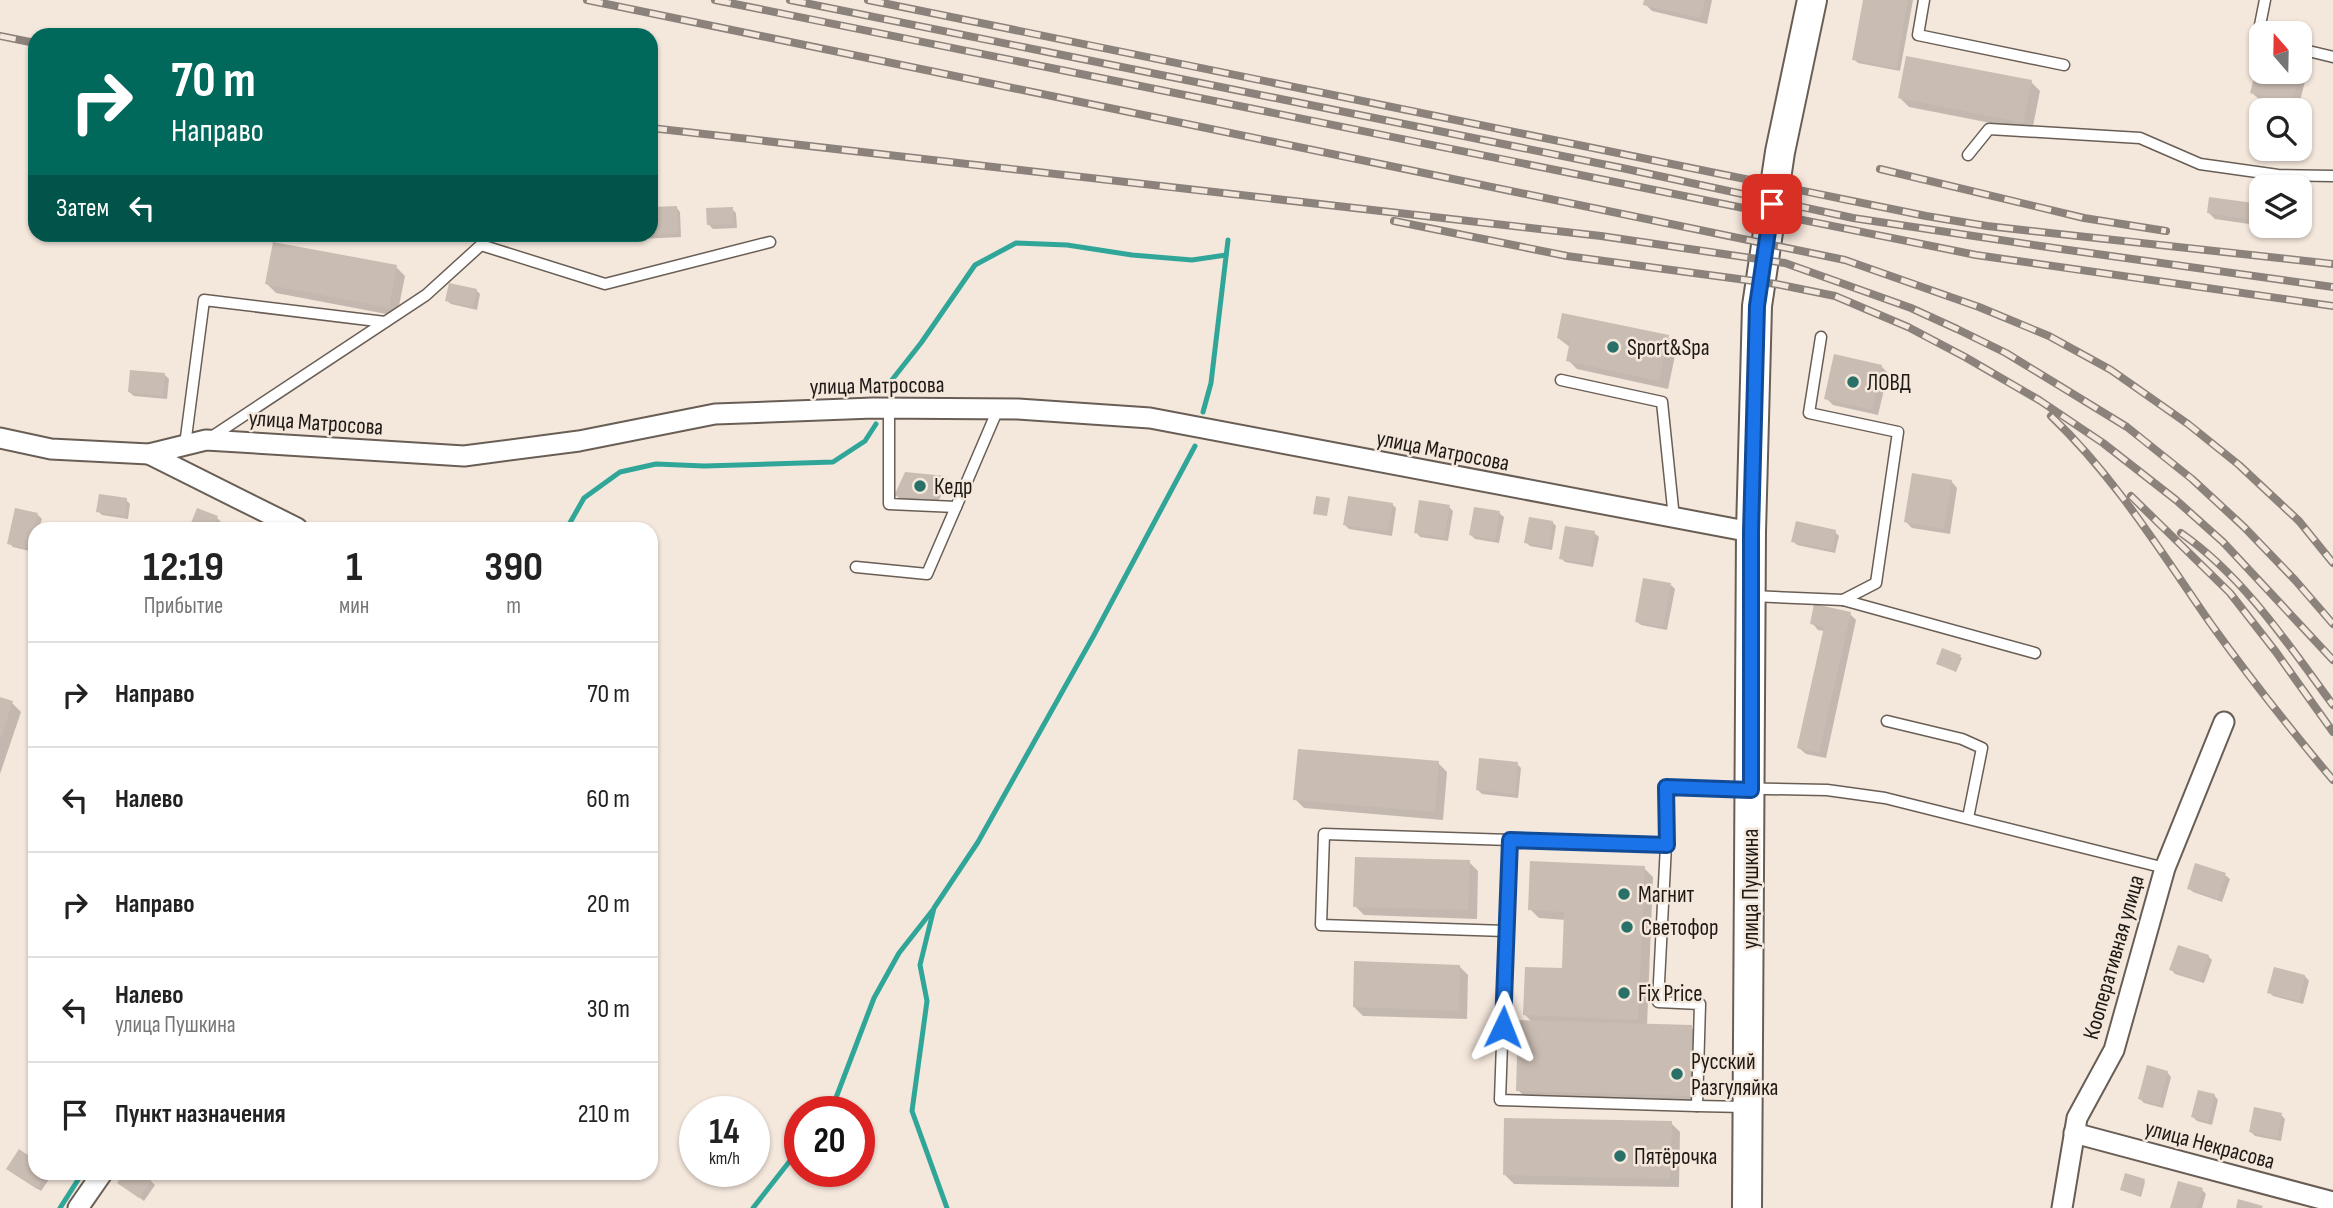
<!DOCTYPE html>
<html lang="ru">
<meta charset="utf-8">
<style>
:root{--surface:#fff;--page:#f6f6f6;--text:#222;--muted:#767676;--line:#e0e0e0}
body{margin:0;font-family:"Sofia Sans Condensed",sans-serif;background:var(--page);color:var(--text);height:100vh;display:flex;flex-direction:column;font-size:26px;white-space:nowrap}
*{box-sizing:border-box;margin:0}
p{font-size:23px;color:var(--muted)}
.icon{flex:none;width:38px;height:38px;fill:none;stroke:currentColor;stroke-width:2;stroke-linecap:round;stroke-linejoin:round}
.map{position:relative;flex:1;overflow:hidden}
.drawer{position:absolute;left:28px;top:522px;width:630px;height:658px;display:flex;flex-direction:column;background:var(--surface);border-radius:21px;box-shadow:0 2px 5px #0004}
.drawer>*{flex:none}
.guide{position:absolute;left:28px;top:28px;width:630px;height:214px;border-radius:21px;box-shadow:0 2px 5px #0004;background:#00695c;color:#fff;overflow:hidden}
.needle{width:46px;rotate:340deg}
.fabs{position:absolute;left:2249px;top:21px;display:grid;gap:14px}
.fabs a{display:grid;place-items:center;width:63px;height:63px;border-radius:14px;background:var(--surface);box-shadow:0 2px 5px #0004;font-size:35px}
.speed{position:absolute;left:679px;top:1096px;display:flex;gap:14px;font-size:35px;font-weight:700;text-align:center}
.speed>*{display:grid;place-content:center;width:91px;height:91px;border-radius:50%;background:var(--surface);box-shadow:0 2px 5px #0004;line-height:1}
.speed small{font-size:18px;font-weight:400}
.speed .limit{border:10px solid #d22;background:#fff;color:#111}
.pin{position:absolute;display:grid;place-items:center;width:60px;height:60px;color:#fff;margin:-30px;border-radius:14px;box-shadow:0 4px 10px #0006}
.me{position:absolute;width:77px;margin:-38px;rotate:2deg;stroke-linejoin:round;filter:drop-shadow(0 0 5px #0008)}
.turn{display:flex;align-items:center;gap:24px;height:147px;padding:0 28px;font-size:32px}
.turn .icon{width:91px;height:91px;stroke-width:2.5}
.turn b{display:block;font-size:49px;line-height:60px}
.then{display:flex;align-items:center;height:66px;padding:0 28px;background:#0003;gap:14px;font-size:26px}
.eta{display:flex;justify-content:space-evenly;align-items:center;height:119px;text-align:center}
.eta b{font-size:42px;font-weight:700;line-height:49px}
ul{padding:0;list-style:none}
li{display:flex;align-items:center;gap:21px;height:105px;padding:0 28px;border-top:2px solid var(--line)}
li div{flex:1}
li b{display:block;font-size:26px}
li em{font-style:normal}
.map>svg:first-child{display:block}
.shadow{fill:#0003}
.lines{fill:none;stroke-linecap:round;stroke-linejoin:round}
.stream{stroke:#30a699;stroke-width:5}
.building{fill:#c9bcb2}
.service-casing{stroke:#695e55;stroke-width:13}
.minor-casing{stroke:#695e55;stroke-width:23}
.secondary-casing{stroke:#695e55;stroke-width:32}
.service{stroke:#fff;stroke-width:10}
.minor{stroke:#fff;stroke-width:19}
.secondary{stroke:#fff;stroke-width:28}
.rail-casing{stroke:#8b827b;stroke-width:8}
.rail{stroke:#f4e7dc;stroke-width:5;stroke-dasharray:16;stroke-linecap:butt}
.route-casing{stroke:#114b97;stroke-width:18}
.route{stroke:#1a73e8;stroke-width:12}
.poi-dot{fill:#297168;stroke:#f4e7dc;stroke-width:2.5}
.labels{text-anchor:middle;stroke-width:5;stroke-linejoin:round;paint-order:stroke}
.poi-label{font-size:23px;fill:#1f1a16;stroke:#f4e7dc;text-anchor:start}
.street-label{font-size:23px;fill:#1f1a16;stroke:#f4e7dc}
</style>
<div class="map">
<svg width="2333" height="1208" viewBox="0 0 2333 1208">
<rect width="100%" height="100%" fill="#f4e7dc"/>
<g class="shadow">
<path d="M1646 0H1712L1707 24 1652 11 1645 4Z"/>
<path d="M1865 0H1913L1900 71 1858 63 1854 59Z"/>
<path d="M2260 61 2261 72 2300 71 2306 77 2298 109 2259 99 2252 93Z"/>
<path d="M2031 82 2040 91 2032 131 1909 107 1900 98Z"/>
<path d="M2261 206V226H2300V211L2305 212 2311 218 2309 233 2215 219 2209 213Z"/>
<path d="M676 207 680 212 681 237 639 239 635 234H651V208Z"/>
<path d="M732 209 736 213 737 228 713 229 709 225Z"/>
<path d="M396 267 405 276 397 316 276 293 267 284Z"/>
<path d="M476 290 480 294 477 310 451 304 446 300Z"/>
<path d="M1668 337 1677 346 1668 389 1577 369 1568 360 1571 348 1558 338Z"/>
<path d="M1881 366 1888 373 1878 415 1833 405 1826 398Z"/>
<path d="M165 375 169 379 167 399 134 396 129 392Z"/>
<path d="M945 478 949 482 937 503 900 499 897 496Z"/>
<path d="M1951 481 1957 488 1950 534 1912 528 1906 522Z"/>
<path d="M126 500 130 504 128 519 102 515 98 511Z"/>
<path d="M1392 504 1396 508 1392 536 1349 529 1345 525Z"/>
<path d="M1449 507 1453 511 1448 541 1420 537 1416 532Z"/>
<path d="M198 510 217 518 221 522 219 528H192Z"/>
<path d="M1499 513 1504 517 1499 543 1475 539 1471 535Z"/>
<path d="M38 515 42 519 39 528H35L34 552 13 547 9 543Z"/>
<path d="M1552 522 1556 526 1552 550 1530 546 1526 542Z"/>
<path d="M1835 532 1839 536 1835 553 1797 545 1793 541Z"/>
<path d="M1594 533 1599 537 1593 567 1565 562 1561 558Z"/>
<path d="M1671 585 1675 589 1667 630 1641 625 1636 621Z"/>
<path d="M1850 614 1856 620 1826 758 1806 754 1799 748 1825 631 1818 630 1812 623Z"/>
<path d="M1960 657 1962 658 1956 672 1938 664Z"/>
<path d="M0 699 12 703 21 712 0 774Z"/>
<path d="M1438 763 1447 772 1443 820 1304 808 1295 799Z"/>
<path d="M1517 764 1521 768 1518 798 1482 794 1478 790Z"/>
<path d="M1469 862 1478 871 1477 919 1364 915 1355 906Z"/>
<path d="M2196 865 2225 875 2230 879 2222 902 2193 892 2189 888Z"/>
<path d="M1644 868 1653 877 1647 1026 1691 1027 1700 1036 1698 1104 1527 1099 1518 1090 1533 1023 1524 1014 1564 970 1566 920 1539 918 1530 909Z"/>
<path d="M2208 956 2212 960 2204 983 2175 974 2171 969Z"/>
<path d="M1459 966 1468 975 1467 1019 1363 1016 1354 1007Z"/>
<path d="M2305 976 2309 981 2303 1004 2273 996 2269 992Z"/>
<path d="M2167 1072 2171 1077 2163 1108 2144 1103 2140 1099Z"/>
<path d="M2214 1095 2218 1100 2212 1125 2197 1121 2193 1117Z"/>
<path d="M2281 1115 2285 1119 2281 1141 2255 1136 2251 1132Z"/>
<path d="M1671 1123 1680 1132 1679 1187 1514 1184 1505 1175Z"/>
<path d="M35 1162V1172H50L52 1175 41 1191 12 1172Z"/>
<path d="M151 1181 155 1185 144 1201 123 1186Z"/>
<path d="M2144 1181 2145 1182 2141 1197 2122 1190Z"/>
<path d="M2202 1190 2206 1194 2202 1208H2172Z"/>
</g>
<g class="lines">
<g class="stream">
<path d="M884 390 921 343 975 265 1016 243 1067 245 1132 255 1192 260 1226 255"/>
<path d="M1203 412 1211 383 1228 240"/>
<path d="M567 528 584 498 620 472 656 464 704 466 833 462 865 441 876 424"/>
<path d="M828 1111 834 1103 874 998 899 953 932 911"/>
<path d="M60 1208 83 1172"/>
<path d="M753 1208 800 1148"/>
<path d="M947 1208 912 1111 927 1001 920 965 934 908 978 842 1094 635 1195 446"/>
</g>
</g>
<g class="building">
<path d="M1644 0H1705L1700 18 1643 5Z"/>
<path d="M1863 0H1908L1896 68 1852 60Z"/>
<path d="M2260 55 2261 72H2300L2292 104 2250 93Z"/>
<path d="M1906 56 2032 80 2023 123 1898 98Z"/>
<path d="M2209 197 2261 204V221L2207 213Z"/>
<path d="M677 206 678 234 651 235V207Z"/>
<path d="M733 207V224L707 225 706 208Z"/>
<path d="M2300 209 2306 210 2303 227 2300 226Z"/>
<path d="M273 242 397 265 389 308 265 284Z"/>
<path d="M449 283 477 289 473 307 445 301Z"/>
<path d="M1562 313 1669 335 1659 381 1566 361 1570 341 1557 338Z"/>
<path d="M1834 354 1882 365 1872 410 1824 399Z"/>
<path d="M130 370 165 373 163 396 128 392Z"/>
<path d="M905 472 946 476 933 500 894 496Z"/>
<path d="M1912 473 1952 480 1944 529 1904 522Z"/>
<path d="M99 494 127 498 125 516 96 512Z"/>
<path d="M1316 496 1330 498 1327 516 1313 514Z"/>
<path d="M1348 496 1393 503 1388 532 1343 525Z"/>
<path d="M1419 500 1450 505 1444 538 1414 533Z"/>
<path d="M1474 507 1500 511 1495 540 1469 535Z"/>
<path d="M15 508 38 513 30 549 7 544Z"/>
<path d="M197 508 218 516 213 528H189Z"/>
<path d="M1529 517 1553 521 1549 547 1524 543Z"/>
<path d="M1796 521 1836 530 1832 550 1791 542Z"/>
<path d="M1565 526 1595 531 1590 564 1559 559Z"/>
<path d="M1643 578 1671 583 1663 627 1635 622Z"/>
<path d="M1814 604 1851 612 1819 753 1797 748 1824 627 1810 624Z"/>
<path d="M1942 648 1961 655 1955 671 1936 664Z"/>
<path d="M0 697 13 701 1 738H0Z"/>
<path d="M1298 749 1439 761 1435 812 1293 800Z"/>
<path d="M1479 758 1518 762 1515 794 1476 790Z"/>
<path d="M1355 857 1470 860 1468 910 1353 907Z"/>
<path d="M1530 861 1645 866 1638 1020 1523 1015 1525 967 1562 968 1564 912 1528 910Z"/>
<path d="M2195 863 2226 873 2218 899 2187 889Z"/>
<path d="M2178 945 2209 955 2200 980 2169 970Z"/>
<path d="M1354 961 1460 965 1459 1011 1353 1007Z"/>
<path d="M2274 967 2305 975 2299 1001 2267 993Z"/>
<path d="M1518 1020 1692 1025 1690 1096 1516 1091Z"/>
<path d="M2147 1065 2168 1071 2159 1105 2138 1099Z"/>
<path d="M2198 1090 2215 1094 2208 1122 2191 1117Z"/>
<path d="M2254 1107 2282 1113 2277 1138 2249 1132Z"/>
<path d="M1504 1118 1672 1121 1670 1179 1503 1175Z"/>
<path d="M19 1149 35 1160V1172H47L37 1189 6 1169Z"/>
<path d="M124 1172H142L152 1179 139 1198 117 1183Z"/>
<path d="M2125 1173 2145 1179 2139 1196 2120 1190Z"/>
<path d="M2178 1181 2203 1188 2197 1208H2170Z"/>
<path d="M2238 1199 2263 1206 2262 1208H2236Z"/>
</g>
<g class="lines">
<defs>
<g id="service">
<path d="M1924 0 1918 35 2064 65"/>
<path d="M2261 41 2257 40 2265 0"/>
<path d="M2300 49 2333 57"/>
<path d="M1968 155 1989 129 2140 138 2200 164 2278 175 2333 176"/>
<path d="M1561 380 1662 402 1674 518"/>
<path d="M889 408V504L956 507 998 409"/>
<path d="M210 438 426 295 481 245 605 284 770 242"/>
<path d="M185 445 204 300 385 322"/>
<path d="M856 567 927 574 956 507"/>
<path d="M1752 596 1843 600 1876 583 1898 432 1809 413 1821 337"/>
<path d="M1843 600 2035 653"/>
<path d="M1887 721 1962 739 1982 748 1968 818"/>
<path d="M1666 845 1324 834 1321 925 1506 931 1500 1100 1697 1106 1700 1004 1658 1002 1666 845V787L1827 790 1885 798 2165 868"/>
<path d="M1506 931 1510 840"/>
<path d="M1697 1106 1745 1107"/>
</g>
<g id="minor">
<path d="M0 438 51 449 149 454 206 440 464 456 579 441 715 414 873 408 1018 409 1150 418 1751 532"/>
<path d="M149 454 297 528"/>
<path d="M2074 1133 2333 1202"/>
<path d="M78 1208 103 1172"/>
<path d="M2062 1208 2077 1118 2114 1050 2165 868 2224 722"/>
</g>
<path id="secondary" d="M1747 1208 1751 532 1757 306 1780 152 1812 0"/>
</defs>
<use href="#service" class="service-casing"/>
<use href="#minor" class="minor-casing"/>
<use href="#secondary" class="secondary-casing"/>
<use href="#service" class="service"/>
<use href="#minor" class="minor"/>
<use href="#secondary" class="secondary"/>
<defs>
<g id="rail">
<path d="M587 0 1845 260 1979 307 2049 336 2111 370 2188 424 2239 465 2299 521 2333 563"/>
<path d="M715 0 1976 255 2333 306"/>
<path d="M790 0 1622 168 1853 218 2061 249 2333 287"/>
<path d="M868 0 1926 216 1987 226 2333 264"/>
<path d="M0 36 35 43"/>
<path d="M651 128 1601 236 1785 263 1911 308 1957 329 2006 353 2127 427 2192 479 2244 527 2295 580 2333 624"/>
<path d="M1880 169 2084 218 2166 231"/>
<path d="M1394 221 1567 256 1776 284 1835 296 1908 327 1965 357 2039 400 2103 443 2176 500 2223 542 2333 660"/>
<path d="M2051 416C2115 477 2161 552 2211 624 2249 677 2291 730 2333 780"/>
<path d="M2131 496 2230 593 2276 652 2333 732"/>
<path d="M2181 533C2244 577 2288 644 2333 705"/>
</g>
</defs>
<use href="#rail" class="rail-casing"/>
<use href="#rail" class="rail"/>
</g>
<g class="lines">
<defs>
<path id="route" d="M1503 1027 1510 840 1667 845 1666 787 1751 790V532L1757 306 1772 204"/>
</defs>
<use href="#route" class="route-casing"/>
<use href="#route" class="route"/>
</g>
<g class="poi-dot">
<circle cx="1613" cy="347" r="7"/>
<circle cx="1853" cy="382" r="7"/>
<circle cx="920" cy="486" r="7"/>
<circle cx="1624" cy="894" r="7"/>
<circle cx="1627" cy="927" r="7"/>
<circle cx="1624" cy="993" r="7"/>
<circle cx="1677" cy="1074" r="7"/>
<circle cx="1620" cy="1156" r="7"/>
</g>
<g class="labels">
<g class="poi-label">
<text x="1627" y="355">Sport&amp;Spa</text>
<text x="1867" y="390">ЛОВД</text>
<text x="934" y="494">Кедр</text>
<text x="1638" y="902">Магнит</text>
<text x="1641" y="935">Светофор</text>
<text x="1638" y="1001">Fix Price</text>
<text x="1691" y="1069">Русский<tspan x="1691" dy="26">Разгуляйка</tspan></text>
<text x="1634" y="1164">Пятёрочка</text>
</g>
<g class="street-label">
<text transform="translate(877 385) rotate(-1)" y="8">улица Матросова</text>
<text transform="translate(316 422) rotate(4)" y="8">улица Матросова</text>
<text transform="translate(1443 450) rotate(11)" y="8">улица Матросова</text>
<text transform="translate(1750 889) rotate(-90)" y="8">улица Пушкина</text>
<text transform="translate(2113 957) rotate(-74)" y="8">Кооперативная улица</text>
<text transform="translate(2210 1144) rotate(15)" y="8">улица Некрасова</text>
</g>
</g>
</svg>
<div class="fabs">
<a><svg class="needle" viewBox="-14 -14 28 28"><path d="M0-13l5 13h-10z" fill="#e53935"/><path d="M0 13l5-13h-10z" fill="#767676"/></svg></a>
<a><svg class="icon" aria-label="search" viewBox="0 0 24 24"><circle cx="10" cy="10" r="6"/><path d="M15 15l6 6"/></svg></a>
<a><svg class="icon" aria-label="layers" viewBox="0 0 24 24"><path d="M12 4l9 5-9 5-9-5zM3 14l9 5 9-5"/></svg></a>
</div>
<div class="speed"><div>14<small>km/h</small></div><div class="limit">20</div></div>
<div class="pin" style="left:1772px;top:204px;background:#d93025"><svg class="icon" aria-label="arrive" viewBox="0 0 24 24"><path d="M6 21V4h12l-3 4 3 4H6"/></svg></div>
<svg class="me" style="left:1503px;top:1027px" viewBox="-20 -20 40 40"><path d="M0-17L14 15 0 8-14 15z" fill="#1a73e8" stroke="#fff" stroke-width="4"/></svg>
<div class="guide">
<div class="turn"><svg class="icon" aria-label="right" viewBox="0 0 24 24"><path d="M7 20v-9h11M14 6l5 5-5 5"/></svg><div><b>70 m</b>Направо</div></div>
<div class="then">Затем<svg class="icon" aria-label="left" viewBox="0 0 24 24"><path d="M17 20v-9H6M10 6l-5 5 5 5"/></svg></div>
</div>
<section class="drawer">
<div class="eta">
<div><b>12:19</b><p>Прибытие</p></div>
<div><b>1</b><p>мин</p></div>
<div><b>390</b><p>m</p></div>
</div>
<ul>
<li><svg class="icon" aria-label="right" viewBox="0 0 24 24"><path d="M7 20v-9h11M14 6l5 5-5 5"/></svg><div><b>Направо</b></div><em>70 m</em></li>
<li><svg class="icon" aria-label="left" viewBox="0 0 24 24"><path d="M17 20v-9H6M10 6l-5 5 5 5"/></svg><div><b>Налево</b></div><em>60 m</em></li>
<li><svg class="icon" aria-label="right" viewBox="0 0 24 24"><path d="M7 20v-9h11M14 6l5 5-5 5"/></svg><div><b>Направо</b></div><em>20 m</em></li>
<li><svg class="icon" aria-label="left" viewBox="0 0 24 24"><path d="M17 20v-9H6M10 6l-5 5 5 5"/></svg><div><b>Налево</b><p>улица Пушкина</p></div><em>30 m</em></li>
<li><svg class="icon" aria-label="arrive" viewBox="0 0 24 24"><path d="M6 21V4h12l-3 4 3 4H6"/></svg><div><b>Пункт назначения</b></div><em>210 m</em></li>
</ul>
</section>
</div>
